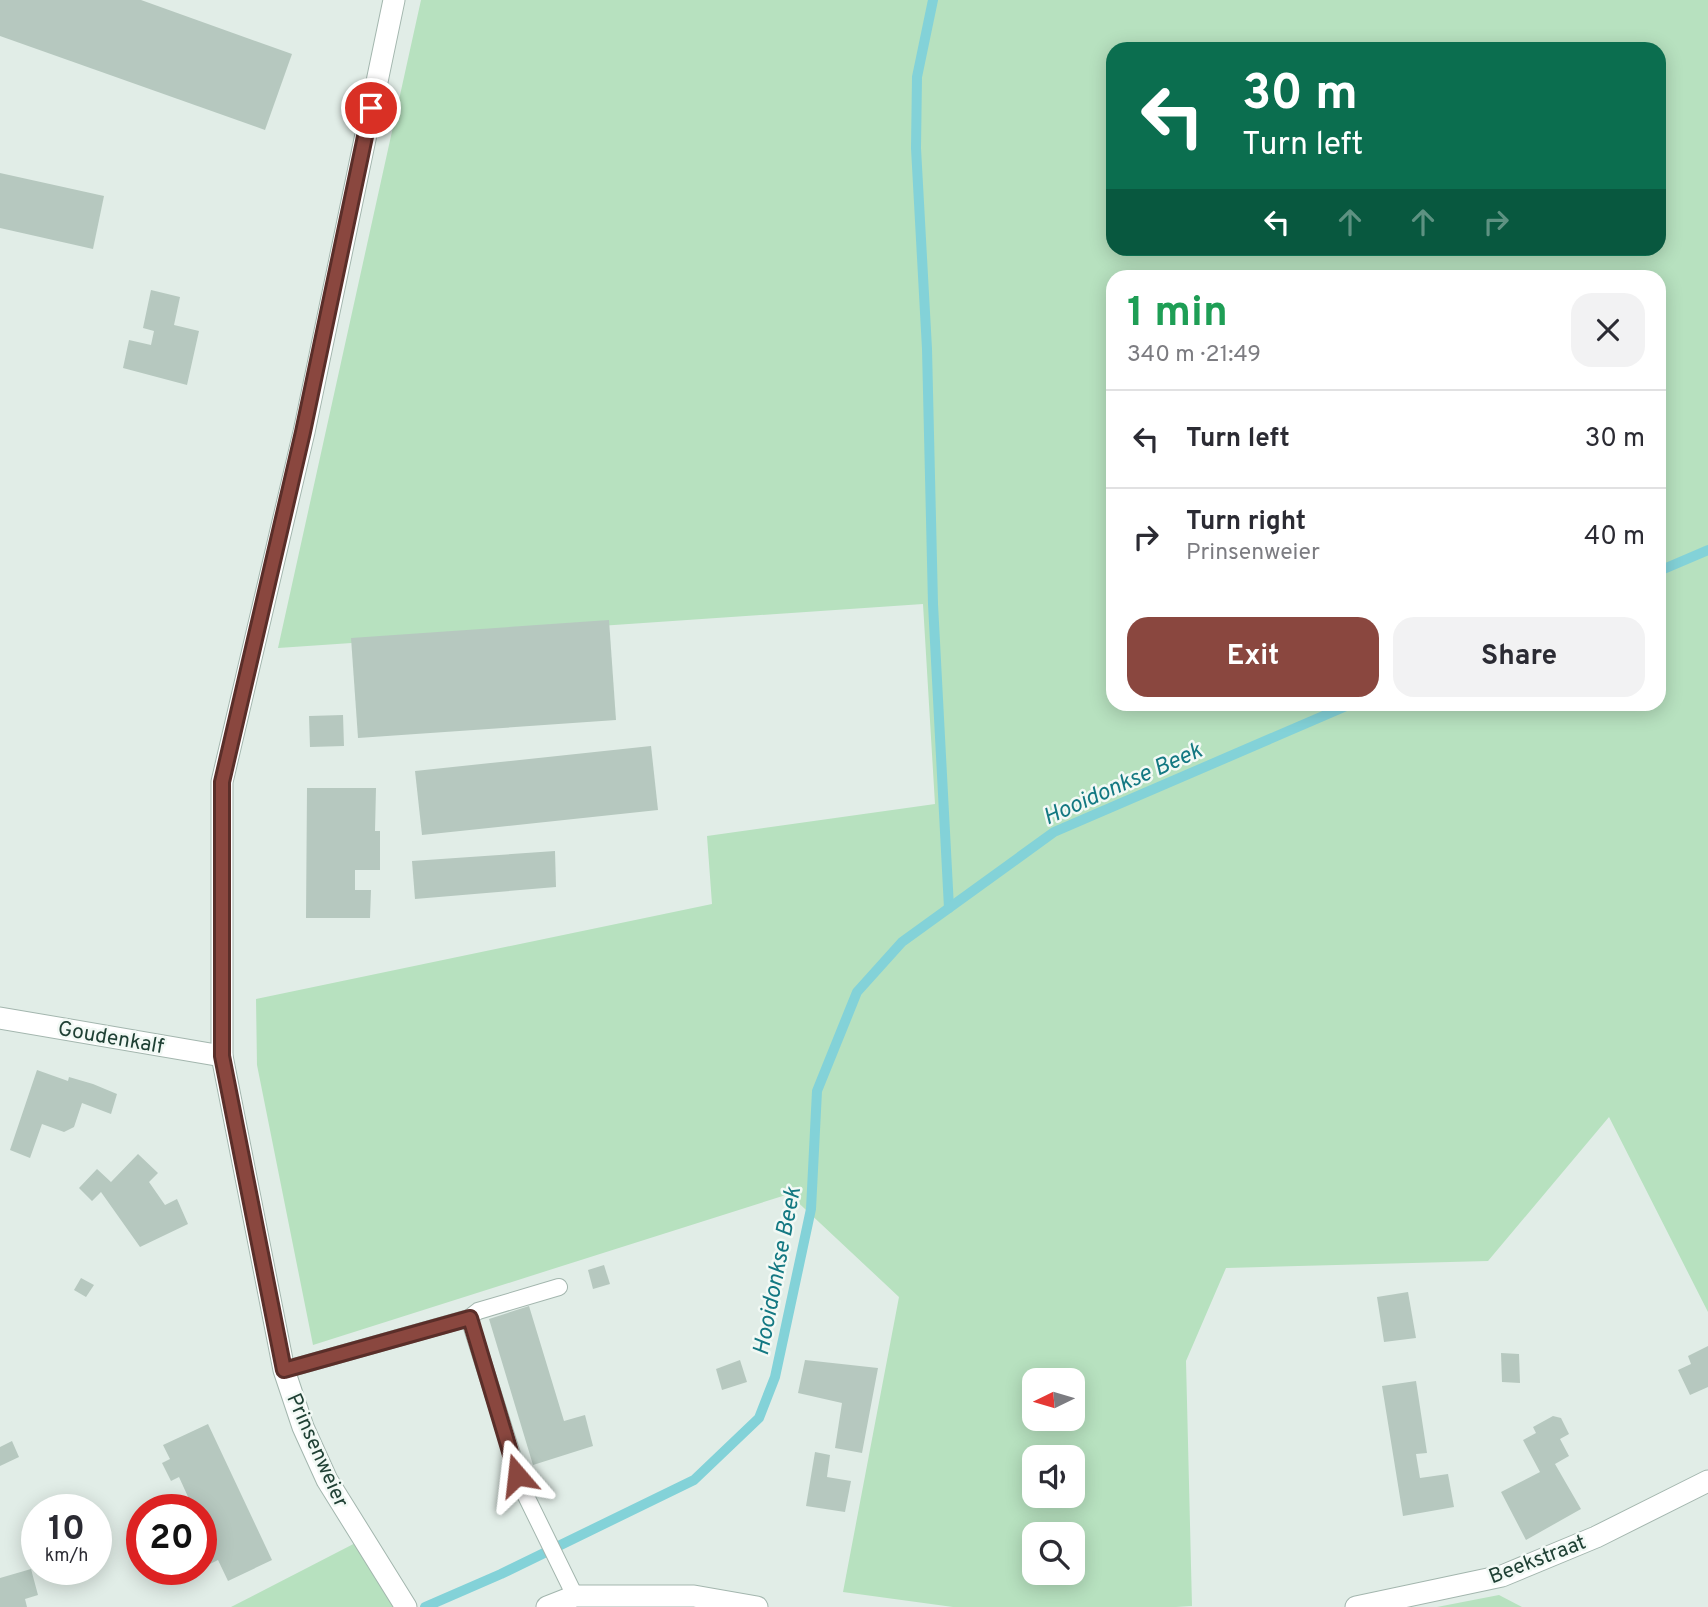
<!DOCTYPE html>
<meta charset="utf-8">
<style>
:root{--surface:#fff;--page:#f2f2f3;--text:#2b2b33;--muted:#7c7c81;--line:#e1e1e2;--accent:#8a473f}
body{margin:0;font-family:Overpass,sans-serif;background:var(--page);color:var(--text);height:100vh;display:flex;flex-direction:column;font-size:26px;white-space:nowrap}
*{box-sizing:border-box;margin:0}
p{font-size:23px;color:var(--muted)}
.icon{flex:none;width:38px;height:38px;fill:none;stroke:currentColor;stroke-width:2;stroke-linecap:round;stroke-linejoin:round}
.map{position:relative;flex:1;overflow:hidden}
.drawer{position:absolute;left:1106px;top:270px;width:560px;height:441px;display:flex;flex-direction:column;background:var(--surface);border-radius:21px;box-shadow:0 4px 18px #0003}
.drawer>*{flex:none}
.banner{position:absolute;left:1106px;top:42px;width:560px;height:214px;border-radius:21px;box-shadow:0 4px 18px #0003;background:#0b6e4f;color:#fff;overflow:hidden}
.needle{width:46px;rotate:265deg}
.controls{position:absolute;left:1022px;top:1368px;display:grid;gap:14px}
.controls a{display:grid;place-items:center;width:63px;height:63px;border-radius:14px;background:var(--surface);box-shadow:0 4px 18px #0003;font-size:35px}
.speed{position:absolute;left:21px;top:1494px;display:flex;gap:14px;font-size:35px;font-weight:700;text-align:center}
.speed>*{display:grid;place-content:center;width:91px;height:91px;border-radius:50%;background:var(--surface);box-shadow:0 4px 18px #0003;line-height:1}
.speed small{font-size:18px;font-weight:400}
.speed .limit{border:10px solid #d22;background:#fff;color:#111}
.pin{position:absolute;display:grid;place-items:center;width:60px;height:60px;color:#fff;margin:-30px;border:4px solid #fff;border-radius:50%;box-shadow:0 2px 7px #0007}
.me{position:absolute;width:77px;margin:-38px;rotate:343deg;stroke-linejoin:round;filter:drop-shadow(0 0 5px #0008)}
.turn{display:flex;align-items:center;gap:24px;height:147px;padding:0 21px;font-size:32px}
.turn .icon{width:91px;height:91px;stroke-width:2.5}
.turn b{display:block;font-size:49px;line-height:60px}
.lanes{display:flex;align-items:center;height:66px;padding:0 21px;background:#0003;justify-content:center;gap:35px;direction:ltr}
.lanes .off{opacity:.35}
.round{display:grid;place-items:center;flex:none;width:74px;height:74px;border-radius:21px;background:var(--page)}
.overview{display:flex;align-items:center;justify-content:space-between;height:119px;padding:0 21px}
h1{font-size:42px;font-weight:700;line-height:52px;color:#1e9e55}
.primary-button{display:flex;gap:14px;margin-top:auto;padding:14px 21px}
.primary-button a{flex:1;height:80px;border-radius:21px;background:var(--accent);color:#fff;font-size:28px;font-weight:700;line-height:80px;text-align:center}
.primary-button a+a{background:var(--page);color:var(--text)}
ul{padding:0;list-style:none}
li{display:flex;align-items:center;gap:21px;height:98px;padding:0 21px;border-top:2px solid var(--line)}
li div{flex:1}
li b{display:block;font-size:26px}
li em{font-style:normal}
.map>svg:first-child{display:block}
.green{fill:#b7e1bf;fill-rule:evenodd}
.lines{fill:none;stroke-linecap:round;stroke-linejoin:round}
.stream{stroke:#83d2d8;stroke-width:10}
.building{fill:#b6c8bf}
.lane-casing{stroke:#a3b6ae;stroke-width:18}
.street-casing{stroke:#a3b6ae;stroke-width:23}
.lane{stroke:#fff;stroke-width:16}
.street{stroke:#fff;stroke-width:21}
.route-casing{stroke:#5a2e29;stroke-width:18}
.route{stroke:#8a473f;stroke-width:12}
.labels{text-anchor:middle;stroke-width:5;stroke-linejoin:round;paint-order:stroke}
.street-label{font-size:21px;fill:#1f4034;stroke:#f2f9f5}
.water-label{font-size:23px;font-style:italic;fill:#137882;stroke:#f2f9f5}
</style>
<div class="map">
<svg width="1708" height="1607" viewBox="0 0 1708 1607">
<rect width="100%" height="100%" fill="#e1ede7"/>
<g class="green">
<path d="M421 0H1708V1312L1609 1117 1488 1261 1226 1268 1186 1361 1192 1606 1176 1607H953L843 1592 899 1297 789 1194 313 1345 257 1065 256 999 712 904 707 836 935 804 923 604 278 648ZM1113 49H1659V248H1113ZM1113 276H1659V704H1113ZM1034 1381H1073V1419H1034ZM1034 1458H1073V1496H1034ZM1034 1535H1073V1573H1034Z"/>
<path d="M367 1537 413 1607H231Z"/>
<path d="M1499 1595 1522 1607H1437Z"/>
</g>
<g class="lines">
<g class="stream">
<path d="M933 0 917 77 916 148 927 349 933 604 949 908"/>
<path d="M1659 571 1708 550"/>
<path d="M425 1607 501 1574 694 1480 759 1418 775 1377 811 1209 817 1091 857 992 902 942 1054 832 1351 704"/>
</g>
</g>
<g class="building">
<path d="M0 0H141L292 54 265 130 0 36Z"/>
<path d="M0 173 104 196 93 249 0 228Z"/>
<path d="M151 290 180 297 174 325 199 331 187 385 123 368 129 340 151 345 154 331 143 328Z"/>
<path d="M609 620 616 720 358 738 351 638Z"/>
<path d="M343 715 344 746 310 747 309 716Z"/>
<path d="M651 746 658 810 422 835 415 771Z"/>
<path d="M307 788H376L375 831H380V870H355V890H371L370 918H306Z"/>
<path d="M555 851 556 887 415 899 412 861Z"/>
<path d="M37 1070 68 1081 69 1077 93 1084 117 1094 111 1114 82 1103 74 1127 64 1132 42 1124 30 1158 10 1150Z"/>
<path d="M138 1154 158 1173 149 1182 165 1205 177 1199 188 1224 140 1247 101 1192 92 1201 79 1188 97 1169 111 1182Z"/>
<path d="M604 1265 610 1284 593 1289 588 1270Z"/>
<path d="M81 1278 94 1285 86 1297 74 1290Z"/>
<path d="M1408 1292 1416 1338 1384 1342 1377 1297Z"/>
<path d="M529 1306 564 1421 585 1415 593 1446 533 1465 489 1319Z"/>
<path d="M1708 1346V1387L1690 1395 1678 1370 1691 1364 1688 1356Z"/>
<path d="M1501 1353 1519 1354 1520 1383 1502 1382Z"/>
<path d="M740 1360 747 1382 722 1390 716 1369Z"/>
<path d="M805 1360 878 1368 862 1453 835 1448 842 1403 798 1393Z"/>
<path d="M1416 1381 1427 1453 1416 1454 1420 1478 1448 1474 1454 1507 1403 1516 1382 1386Z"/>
<path d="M1553 1416 1561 1418 1569 1434 1560 1439 1569 1456 1555 1464 1581 1509 1526 1540 1501 1492 1540 1472 1523 1440 1536 1433 1533 1427Z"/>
<path d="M208 1424 272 1560 228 1581 218 1560 210 1564 201 1546V1539L206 1537 201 1526V1510H194L179 1477 171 1481 162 1463 170 1459 163 1445Z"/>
<path d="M12 1441 19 1457 0 1466V1447Z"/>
<path d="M815 1452 830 1455 827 1477 851 1481 845 1512 806 1506Z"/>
<path d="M37 1519V1544L32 1546 24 1524Z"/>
<path d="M31 1569 38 1595 25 1599 27 1607H0V1578Z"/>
</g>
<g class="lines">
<defs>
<g id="lane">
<path d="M469 1318 478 1311 559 1287"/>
<path d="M284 1370 469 1318 524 1492 575 1596"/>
</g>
<g id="street">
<path d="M394 0 304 432 222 782V1056L284 1370 303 1427 327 1480 406 1607"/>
<path d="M0 1018 222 1056"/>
<path d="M547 1607 575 1596H694L757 1607"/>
<path d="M1356 1607 1502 1576 1596 1537 1708 1481"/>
</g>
</defs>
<use href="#lane" class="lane-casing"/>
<use href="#street" class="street-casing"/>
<use href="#lane" class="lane"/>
<use href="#street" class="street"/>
</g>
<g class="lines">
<defs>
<path id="route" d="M371 108 303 432 222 782V1056L284 1370 470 1318 517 1475"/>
</defs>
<use href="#route" class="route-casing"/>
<use href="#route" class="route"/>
</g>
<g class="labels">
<g class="street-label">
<text transform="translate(111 1037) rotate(10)" y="7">Goudenkalf</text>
<text transform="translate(318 1450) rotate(66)" y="7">Prinsenweier</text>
<text transform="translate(1537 1559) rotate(-21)" y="7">Beekstraat</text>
</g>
<g class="water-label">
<text transform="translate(1122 783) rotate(-24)" y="8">Hooidonkse Beek</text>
<text transform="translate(776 1271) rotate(-79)" y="8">Hooidonkse Beek</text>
</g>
</g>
</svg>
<div class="controls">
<a><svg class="needle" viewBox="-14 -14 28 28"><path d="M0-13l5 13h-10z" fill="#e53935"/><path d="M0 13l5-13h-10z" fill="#7c7c81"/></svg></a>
<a><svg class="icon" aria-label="sound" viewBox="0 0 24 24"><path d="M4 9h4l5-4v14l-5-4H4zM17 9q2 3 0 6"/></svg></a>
<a><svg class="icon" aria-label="search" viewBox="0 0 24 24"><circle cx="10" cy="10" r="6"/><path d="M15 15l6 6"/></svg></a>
</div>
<div class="speed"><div>10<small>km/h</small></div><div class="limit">20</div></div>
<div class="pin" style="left:371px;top:108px;background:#d93025"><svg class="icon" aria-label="arrive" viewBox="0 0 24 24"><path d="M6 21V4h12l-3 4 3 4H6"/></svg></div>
<svg class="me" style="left:517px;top:1475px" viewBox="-20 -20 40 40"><path d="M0-17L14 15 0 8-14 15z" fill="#8a473f" stroke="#fff" stroke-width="4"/></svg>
<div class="banner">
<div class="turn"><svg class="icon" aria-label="left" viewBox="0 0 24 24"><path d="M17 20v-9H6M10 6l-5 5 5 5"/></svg><div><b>30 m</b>Turn left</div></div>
<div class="lanes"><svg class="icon" aria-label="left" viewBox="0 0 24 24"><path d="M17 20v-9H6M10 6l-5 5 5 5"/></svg><svg class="icon off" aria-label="ahead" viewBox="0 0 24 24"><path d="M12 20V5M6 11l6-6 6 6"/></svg><svg class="icon off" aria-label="ahead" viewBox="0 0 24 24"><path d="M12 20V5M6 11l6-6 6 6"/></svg><svg class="icon off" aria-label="right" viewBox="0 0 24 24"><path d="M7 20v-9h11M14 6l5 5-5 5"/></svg></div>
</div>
<section class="drawer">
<div class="overview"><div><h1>1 min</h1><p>340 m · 21:49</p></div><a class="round"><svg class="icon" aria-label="close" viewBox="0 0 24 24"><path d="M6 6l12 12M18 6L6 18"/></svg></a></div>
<ul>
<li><svg class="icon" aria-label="left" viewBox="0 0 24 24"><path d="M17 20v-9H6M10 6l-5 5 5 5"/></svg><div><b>Turn left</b></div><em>30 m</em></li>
<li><svg class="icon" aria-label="right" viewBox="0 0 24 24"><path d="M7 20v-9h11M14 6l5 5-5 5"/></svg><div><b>Turn right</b><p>Prinsenweier</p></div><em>40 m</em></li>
</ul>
<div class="primary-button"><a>Exit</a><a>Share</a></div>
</section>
</div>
